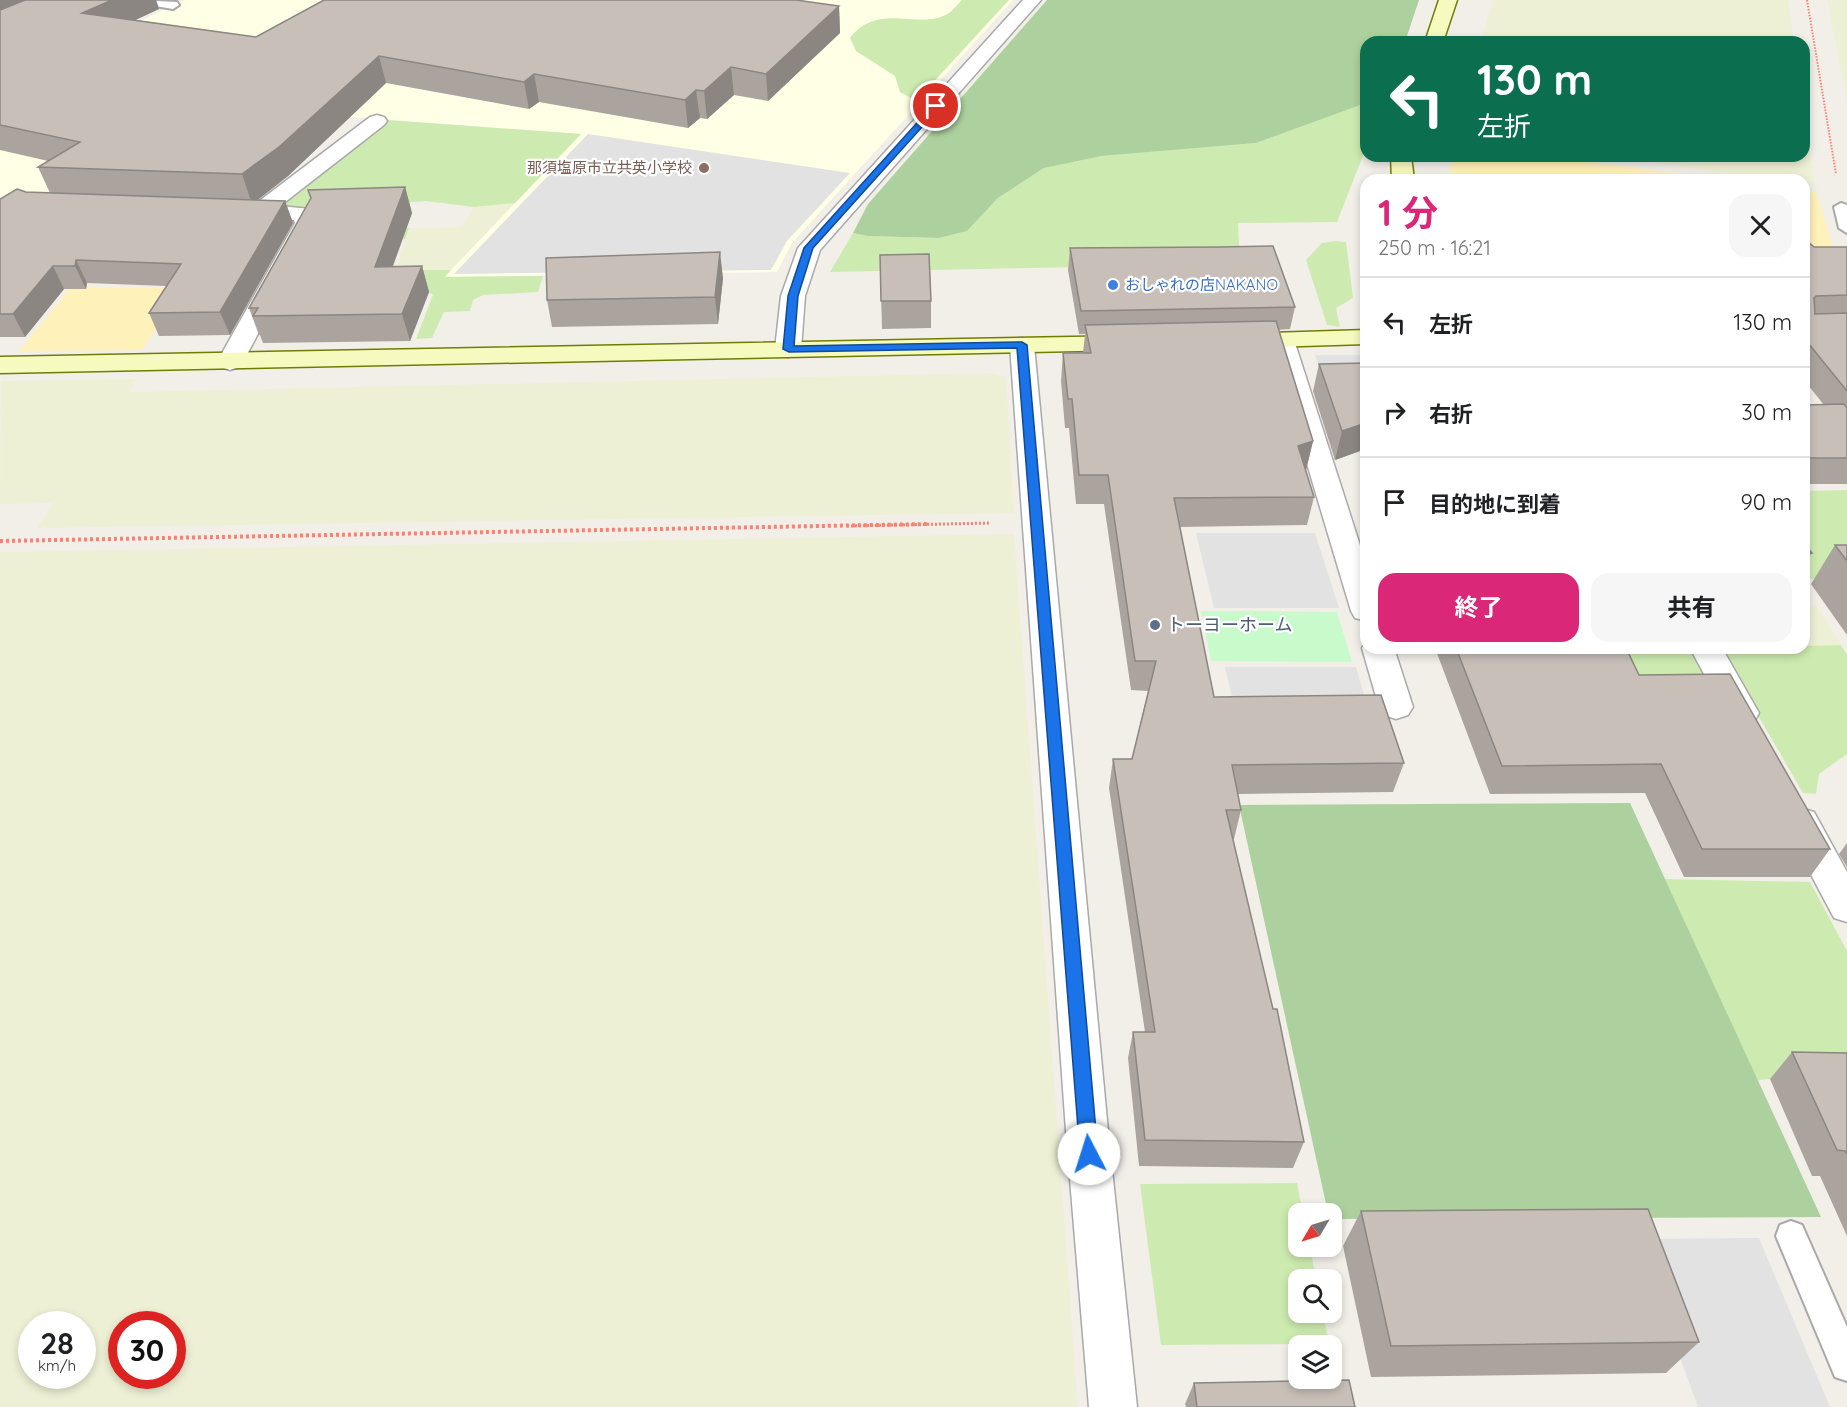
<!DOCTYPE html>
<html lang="ja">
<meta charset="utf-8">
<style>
:root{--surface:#fff;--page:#f6f6f6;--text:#202124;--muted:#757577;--line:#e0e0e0;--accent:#db2777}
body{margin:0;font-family:Quicksand,"Noto Sans JP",sans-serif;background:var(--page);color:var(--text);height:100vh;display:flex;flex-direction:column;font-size:22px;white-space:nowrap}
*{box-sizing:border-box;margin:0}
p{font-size:20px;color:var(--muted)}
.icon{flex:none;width:33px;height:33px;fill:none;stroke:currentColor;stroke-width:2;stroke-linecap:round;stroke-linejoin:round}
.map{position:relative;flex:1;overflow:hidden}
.panel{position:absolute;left:1360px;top:174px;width:450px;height:480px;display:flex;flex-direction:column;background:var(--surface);border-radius:18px;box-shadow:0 3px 9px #0003}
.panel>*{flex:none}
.banner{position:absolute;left:1360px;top:36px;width:450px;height:126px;border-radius:18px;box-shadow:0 3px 9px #0003;background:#0b6e4f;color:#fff;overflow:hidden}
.needle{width:39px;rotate:232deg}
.controls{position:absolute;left:1288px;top:1203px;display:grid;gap:12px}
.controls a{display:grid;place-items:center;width:54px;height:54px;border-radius:12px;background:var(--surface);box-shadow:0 3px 9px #0003;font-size:30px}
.speed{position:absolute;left:18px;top:1311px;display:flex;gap:12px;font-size:30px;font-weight:700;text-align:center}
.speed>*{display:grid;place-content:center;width:78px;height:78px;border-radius:50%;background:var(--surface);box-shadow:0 3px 9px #0003;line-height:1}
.speed small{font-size:15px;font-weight:400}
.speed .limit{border:9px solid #d22;background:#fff;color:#111}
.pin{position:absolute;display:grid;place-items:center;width:51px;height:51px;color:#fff;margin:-26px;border:3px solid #fff;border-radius:50%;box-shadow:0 2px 6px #0007}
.me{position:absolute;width:66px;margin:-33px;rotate:355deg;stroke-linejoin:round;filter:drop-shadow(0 0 4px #0008)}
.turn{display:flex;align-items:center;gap:21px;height:126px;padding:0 18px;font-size:27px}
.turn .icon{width:78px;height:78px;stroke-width:2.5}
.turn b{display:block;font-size:42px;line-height:51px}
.round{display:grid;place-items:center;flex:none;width:63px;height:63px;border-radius:18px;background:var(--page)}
.head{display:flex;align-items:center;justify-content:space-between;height:102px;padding:0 18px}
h1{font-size:36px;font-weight:700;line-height:45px;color:var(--accent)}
.button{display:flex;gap:12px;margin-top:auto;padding:12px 18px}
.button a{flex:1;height:69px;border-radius:18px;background:var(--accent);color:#fff;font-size:24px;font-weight:700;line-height:69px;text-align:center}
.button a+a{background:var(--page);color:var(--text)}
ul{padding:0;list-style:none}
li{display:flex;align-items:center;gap:18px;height:90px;padding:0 18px;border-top:2px solid var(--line)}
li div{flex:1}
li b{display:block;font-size:22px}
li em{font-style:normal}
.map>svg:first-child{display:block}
.education{fill:#ffffe5}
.farmland{fill:#eef0d5;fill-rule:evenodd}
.grass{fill:#cdebb0}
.forest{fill:#add19e}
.sand{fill:#fff1ba}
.park{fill:#c8facc}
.parking{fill:#e2e2e2}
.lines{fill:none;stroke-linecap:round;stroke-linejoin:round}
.lane-casing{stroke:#a9a9a9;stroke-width:4}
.street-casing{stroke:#a9a9a9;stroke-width:3}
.secondary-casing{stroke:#707d05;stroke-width:3}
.path-far2{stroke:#fa8072;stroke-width:2;stroke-dasharray:1.5 1.5;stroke-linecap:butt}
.path-far1{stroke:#fa8072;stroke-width:3;stroke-dasharray:2 2;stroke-linecap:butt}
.path{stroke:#fa8072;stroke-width:4;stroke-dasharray:3 3;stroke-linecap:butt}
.lane{fill:#fff;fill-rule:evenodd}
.street{fill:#fff;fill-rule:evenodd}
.secondary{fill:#f7fabf;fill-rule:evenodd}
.wall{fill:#aba49e}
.shaded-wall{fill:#8b8681}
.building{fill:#c7bfb8;stroke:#8b8681;stroke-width:1.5}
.route{fill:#1a73e8;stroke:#114b97;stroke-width:1.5}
.education-dot{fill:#8d6e63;stroke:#fff;stroke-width:2}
.shop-dot{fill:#3f7fe0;stroke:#fff;stroke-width:2}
.service-dot{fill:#5c6f8a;stroke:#fff;stroke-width:2}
.labels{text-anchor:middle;stroke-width:4.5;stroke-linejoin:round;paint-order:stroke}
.far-education-label{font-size:15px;fill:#785e54;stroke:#fff;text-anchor:end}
.far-shop-label{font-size:15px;fill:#366cbe;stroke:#fff;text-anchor:start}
.service-label{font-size:18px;fill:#4e5e75;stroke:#fff;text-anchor:start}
</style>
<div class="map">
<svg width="1847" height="1407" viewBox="0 0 1847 1407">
<rect width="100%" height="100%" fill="#f2efe9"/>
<path class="education" d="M184 0H1013L792 243 777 272 444 277 581 134 189 105 0 224V90Z"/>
<g class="farmland">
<path d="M1492 0H1788L1794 42H1481Z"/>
<path d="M1827 0H1847V101Z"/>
<path d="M1805 116 1815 186 1805 184 1804 180H1774L1608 156H1804Z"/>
<path d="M515 203 451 270H395L409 228 462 227 474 207Z"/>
<path d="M992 373 1006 377 1014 513 37 528 68 482 53 503 0 504 1 381 137 379 129 392Z"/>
<path d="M1014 534 1078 1407H0V552ZM32 1324H82V1376H32ZM122 1324H172V1376H122Z"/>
<path d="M1816 605 1841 645 1805 646 1804 606Z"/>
</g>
<g class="grass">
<path d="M962 0H1009L916 101 900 92 895 76 856 51 850 38C879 0 919 32 949 13 953 10 958 4 962 0Z"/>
<path d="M1366 103V148L1337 222 1238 223 1240 264 830 272 853 233 868 236 939 238 967 231 998 198 1044 168 1102 156 1256 143Z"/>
<path d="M387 120 581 134 515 203 474 207 426 201 374 205 377 227 409 228 405 239 376 240 284 207 282 202Z"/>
<path d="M1335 241 1346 242 1353 298 1336 308 1340 327 1327 325 1306 260 1322 243Z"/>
<path d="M395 270H451L445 277 543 276 538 292 483 295 473 300 470 311 444 312 432 338 416 339 433 295Z"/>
<path d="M1847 490V579H1808L1805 575 1804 491Z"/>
<path d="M1841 645 1847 655V754L1819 774 1816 794 1803 793 1719 648H1804L1805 646Z"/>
<path d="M1570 648H1693L1737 728Z"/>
<path d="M1665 879 1810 882 1847 951V1061L1803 1076 1757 1080Z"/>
<path d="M1297 1183 1303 1213 1299 1214V1246L1310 1247 1316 1279 1299 1280V1312L1323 1313 1329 1344 1161 1345 1140 1184Z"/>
</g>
<g class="forest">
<path d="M1047 0H1419L1405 42H1366V103L1256 143 1102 156 1044 168 998 198 967 231 939 238 868 236 853 233 868 204Z"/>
<path d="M1630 803 1821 1217 1332 1219V1214L1328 1213 1239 805Z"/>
</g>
<g class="sand">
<path d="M1451 156H1545L1727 180H1450Z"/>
<path d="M1805 190 1816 192 1835 253H1805Z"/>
<path d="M71 287 183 288 142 350 19 351Z"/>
</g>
<path class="park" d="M1201 611 1337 612 1352 662 1211 661Z"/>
<g class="parking">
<path d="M588 134 850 173 787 241 771 270 454 274Z"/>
<path d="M1315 355H1366V386H1326Z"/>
<path d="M1196 533H1315L1339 608H1214Z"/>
<path d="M1225 667H1356L1371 720 1237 719Z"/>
<path d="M1759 1238 1830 1407H1698L1637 1239Z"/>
</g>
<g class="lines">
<defs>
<g id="lane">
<path d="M137 0 177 2 179 5 173 9 143 4Z"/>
<path d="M1841 203 1847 205V233L1839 228 1834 207Z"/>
<path d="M1791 1221 1802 1225 1847 1327V1381L1835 1377 1776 1236 1780 1225Z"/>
</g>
<g id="street">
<path d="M1023 0H1041L820 250 805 296 801 349 797 354 788 357 779 354 775 349 781 296 798 248Z"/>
<path d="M377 115 384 117 387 121 384 125 280 206 310 209 317 223 243 362 239 367 230 370 221 367 217 362 295 223 294 220 244 218 236 216 233 211 236 206 254 205 370 117Z"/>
<path d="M1282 333 1291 335 1294 340 1366 564V621L1355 618 1351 611 1270 340 1273 335Z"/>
<path d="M1022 338 1031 340 1034 345 1108 1131 1137 1407H1089L1066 1131 1010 345 1013 340Z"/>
<path d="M1366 641V648H1394L1413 707 1408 715 1396 719 1384 715 1379 707 1362 648Z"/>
<path d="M1690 648H1722L1759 713 1754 722 1742 725 1730 722Z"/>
<path d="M1801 808 1814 812 1847 872V922L1834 918 1783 822 1788 812Z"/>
</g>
<g id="secondary">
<path d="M1439 0H1457L1443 42H1425Z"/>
<path d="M1391 156H1411L1414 180H1392Z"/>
<path d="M1366 330V344L1236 348 1227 346 1224 341 1227 336 1236 334Z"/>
<path d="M1128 336 1137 338 1140 343 1137 348 1128 350 0 373V357Z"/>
</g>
</defs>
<use href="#lane" class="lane-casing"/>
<use href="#street" class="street-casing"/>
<use href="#secondary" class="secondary-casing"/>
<path class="path-far2" d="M1807 0 1836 174"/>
<path class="path-far1" d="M847 526 991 523"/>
<path class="path" d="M0 541 930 524"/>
<use href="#lane" class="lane"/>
<use href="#street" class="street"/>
<use href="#secondary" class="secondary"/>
</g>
<g class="wall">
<path d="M0 0H156L159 9 135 20 256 37 839 6 840 33 768 101 734 95 707 119 700 118 688 128 539 102 529 109 386 83 288 176 258 200 285 201 293 223 230 335 159 336 149 313 166 286 87 283 86 289H64L25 337H0V199L26 192 50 193 38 167 48 161 0 150Z"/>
<path d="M405 187 412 213 393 266H422L429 292 410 341 263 343 260 335H259L249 308Z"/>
<path d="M1804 238 1814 247H1847V484H1804V405H1824L1804 380Z"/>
<path d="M1070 248 1295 307 1290 329 1278 330 1313 441 1306 470H1305L1314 497 1307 525 1180 527 1214 697 1404 763 1393 792 1238 794 1241 810 1234 839H1232L1304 1142 1293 1168 1139 1166 1128 1058 1133 1032H1145L1109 788 1113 759H1132L1148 691 1131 690 1104 504H1076L1069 428H1065L1061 381 1063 353H1083L1085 334H1079L1068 270Z"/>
<path d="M880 255 931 301V328L882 329Z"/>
<path d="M723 278 718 324 552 327 547 300Z"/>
<path d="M1366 363V467L1360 451 1335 460 1313 391 1319 364Z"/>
<path d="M1804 543 1812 553 1804 566Z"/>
<path d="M1835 545H1847V635L1811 584Z"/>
<path d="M1435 648H1626L1639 675 1830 849 1810 877H1684L1645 793 1490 794Z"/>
<path d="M1847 843V867L1839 854Z"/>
<path d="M1792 1052 1847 1053V1236L1820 1176H1812L1770 1079Z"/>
<path d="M1361 1211 1699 1342 1666 1373 1371 1377 1343 1246Z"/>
<path d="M1194 1383 1355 1407H1186L1185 1404Z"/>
</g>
<g class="shaded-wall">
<path d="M0 0H56L0 25Z"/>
<path d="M112 0H156L159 9 93 40 82 13Z"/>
<path d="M839 6 840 33 768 101 766 74Z"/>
<path d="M379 56 386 83 288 176 252 204 242 174Z"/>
<path d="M731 67 734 95 707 119 704 91Z"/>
<path d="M534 74 539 102 529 109 524 82Z"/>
<path d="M696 90 700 118 688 128 685 100Z"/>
<path d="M405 187 412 213 383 293 375 267Z"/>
<path d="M285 201 293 223 230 335 220 312Z"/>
<path d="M720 252 723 278 718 324 715 297Z"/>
<path d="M76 260 87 283 86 289 75 266Z"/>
<path d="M53 266 64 289 25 337 13 314Z"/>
<path d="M422 266 429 292 410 341 402 314Z"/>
<path d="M1366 423V428L1360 451 1335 460 1342 431Z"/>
<path d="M1313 441 1306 470 1291 475 1298 446Z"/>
</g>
<g class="building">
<path d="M25 0H112L82 13 256 37 324 0H796L839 6 766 74 731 67 704 91 696 90 685 100 534 74 524 82 379 56 279 147 242 174 38 167 80 142 0 125V10Z"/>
<path d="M405 187 375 267 422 266 402 314 253 316 258 308H249L311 198 308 190Z"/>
<path d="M17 189 26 192 285 201 220 312 149 313 181 264 76 260 75 266H53L13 314H0V199Z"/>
<path d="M1804 238 1814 247H1847V295L1816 296 1814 298 1815 314 1847 313V391L1804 338Z"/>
<path d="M1273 246 1295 307 1081 311 1070 248 1219 247Z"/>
<path d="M720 252 715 297 547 300 546 258Z"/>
<path d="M929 254 931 301H881L880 255Z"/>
<path d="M1276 321 1313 441 1298 446 1314 497 1174 498 1214 697 1381 695 1404 763 1232 765 1241 810H1226L1273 1009H1277L1304 1142 1145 1140 1133 1032H1155L1113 759H1132L1156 661H1135L1108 475H1079L1072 399H1068L1063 353H1091L1085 325Z"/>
<path d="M1366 363V423L1342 431 1319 364Z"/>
<path d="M1844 404 1847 408V458H1804V405Z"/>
<path d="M1804 543 1812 553H1804Z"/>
<path d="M1835 545H1847V561Z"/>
<path d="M1456 648H1626L1639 675 1730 674 1830 849H1702L1661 764 1502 766Z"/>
<path d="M1792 1052 1847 1053V1154L1845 1151 1837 1150Z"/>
<path d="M1648 1209 1699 1342 1391 1346 1361 1211Z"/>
<path d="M1349 1380 1355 1407H1197L1194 1383Z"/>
</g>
<path class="route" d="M934 104 941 106 813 248 798 296 794 346 1022 342 1027 345 1098 1154 1095 1160 1089 1162 1083 1160 1080 1154 1017 348 789 352 783 349 788 296 804 248Z"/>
<circle class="education-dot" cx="704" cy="168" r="6"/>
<circle class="shop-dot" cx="1113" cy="285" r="6"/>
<circle class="service-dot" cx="1155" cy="625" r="6"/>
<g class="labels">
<g class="far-education-label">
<text x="692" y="173">那須塩原市立共英小学校</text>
</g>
<g class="far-shop-label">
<text x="1125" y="290">おしゃれの店NAKANO</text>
</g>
<g class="service-label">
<text x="1167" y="631">トーヨーホーム</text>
</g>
</g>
</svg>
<div class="controls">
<a><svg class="needle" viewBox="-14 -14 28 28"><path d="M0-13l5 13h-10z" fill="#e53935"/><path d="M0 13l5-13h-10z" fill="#757577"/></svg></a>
<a><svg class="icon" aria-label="search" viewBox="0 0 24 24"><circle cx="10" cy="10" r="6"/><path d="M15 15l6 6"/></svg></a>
<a><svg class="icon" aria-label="layers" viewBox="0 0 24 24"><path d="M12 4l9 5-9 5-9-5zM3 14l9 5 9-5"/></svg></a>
</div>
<div class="speed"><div>28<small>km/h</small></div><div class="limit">30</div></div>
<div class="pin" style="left:936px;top:106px;background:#d93025"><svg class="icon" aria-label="arrive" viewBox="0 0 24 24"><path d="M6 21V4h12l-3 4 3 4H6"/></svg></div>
<svg class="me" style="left:1089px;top:1154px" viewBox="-20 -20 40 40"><circle r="19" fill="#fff"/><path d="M0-13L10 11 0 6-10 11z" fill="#1a73e8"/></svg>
<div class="banner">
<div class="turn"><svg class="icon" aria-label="left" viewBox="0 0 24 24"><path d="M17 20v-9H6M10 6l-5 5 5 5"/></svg><div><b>130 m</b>左折</div></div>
</div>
<section class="panel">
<div class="head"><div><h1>1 分</h1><p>250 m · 16:21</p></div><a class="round"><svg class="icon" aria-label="close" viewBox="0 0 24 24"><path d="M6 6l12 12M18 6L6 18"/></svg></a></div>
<ul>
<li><svg class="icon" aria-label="left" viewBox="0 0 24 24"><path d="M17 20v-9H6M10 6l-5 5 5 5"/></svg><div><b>左折</b></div><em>130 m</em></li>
<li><svg class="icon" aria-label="right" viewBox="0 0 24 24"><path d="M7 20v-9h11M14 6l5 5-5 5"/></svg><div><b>右折</b></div><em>30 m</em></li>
<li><svg class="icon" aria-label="arrive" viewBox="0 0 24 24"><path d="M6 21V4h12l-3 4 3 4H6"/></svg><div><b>目的地に到着</b></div><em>90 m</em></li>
</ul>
<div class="button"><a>終了</a><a>共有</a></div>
</section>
</div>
